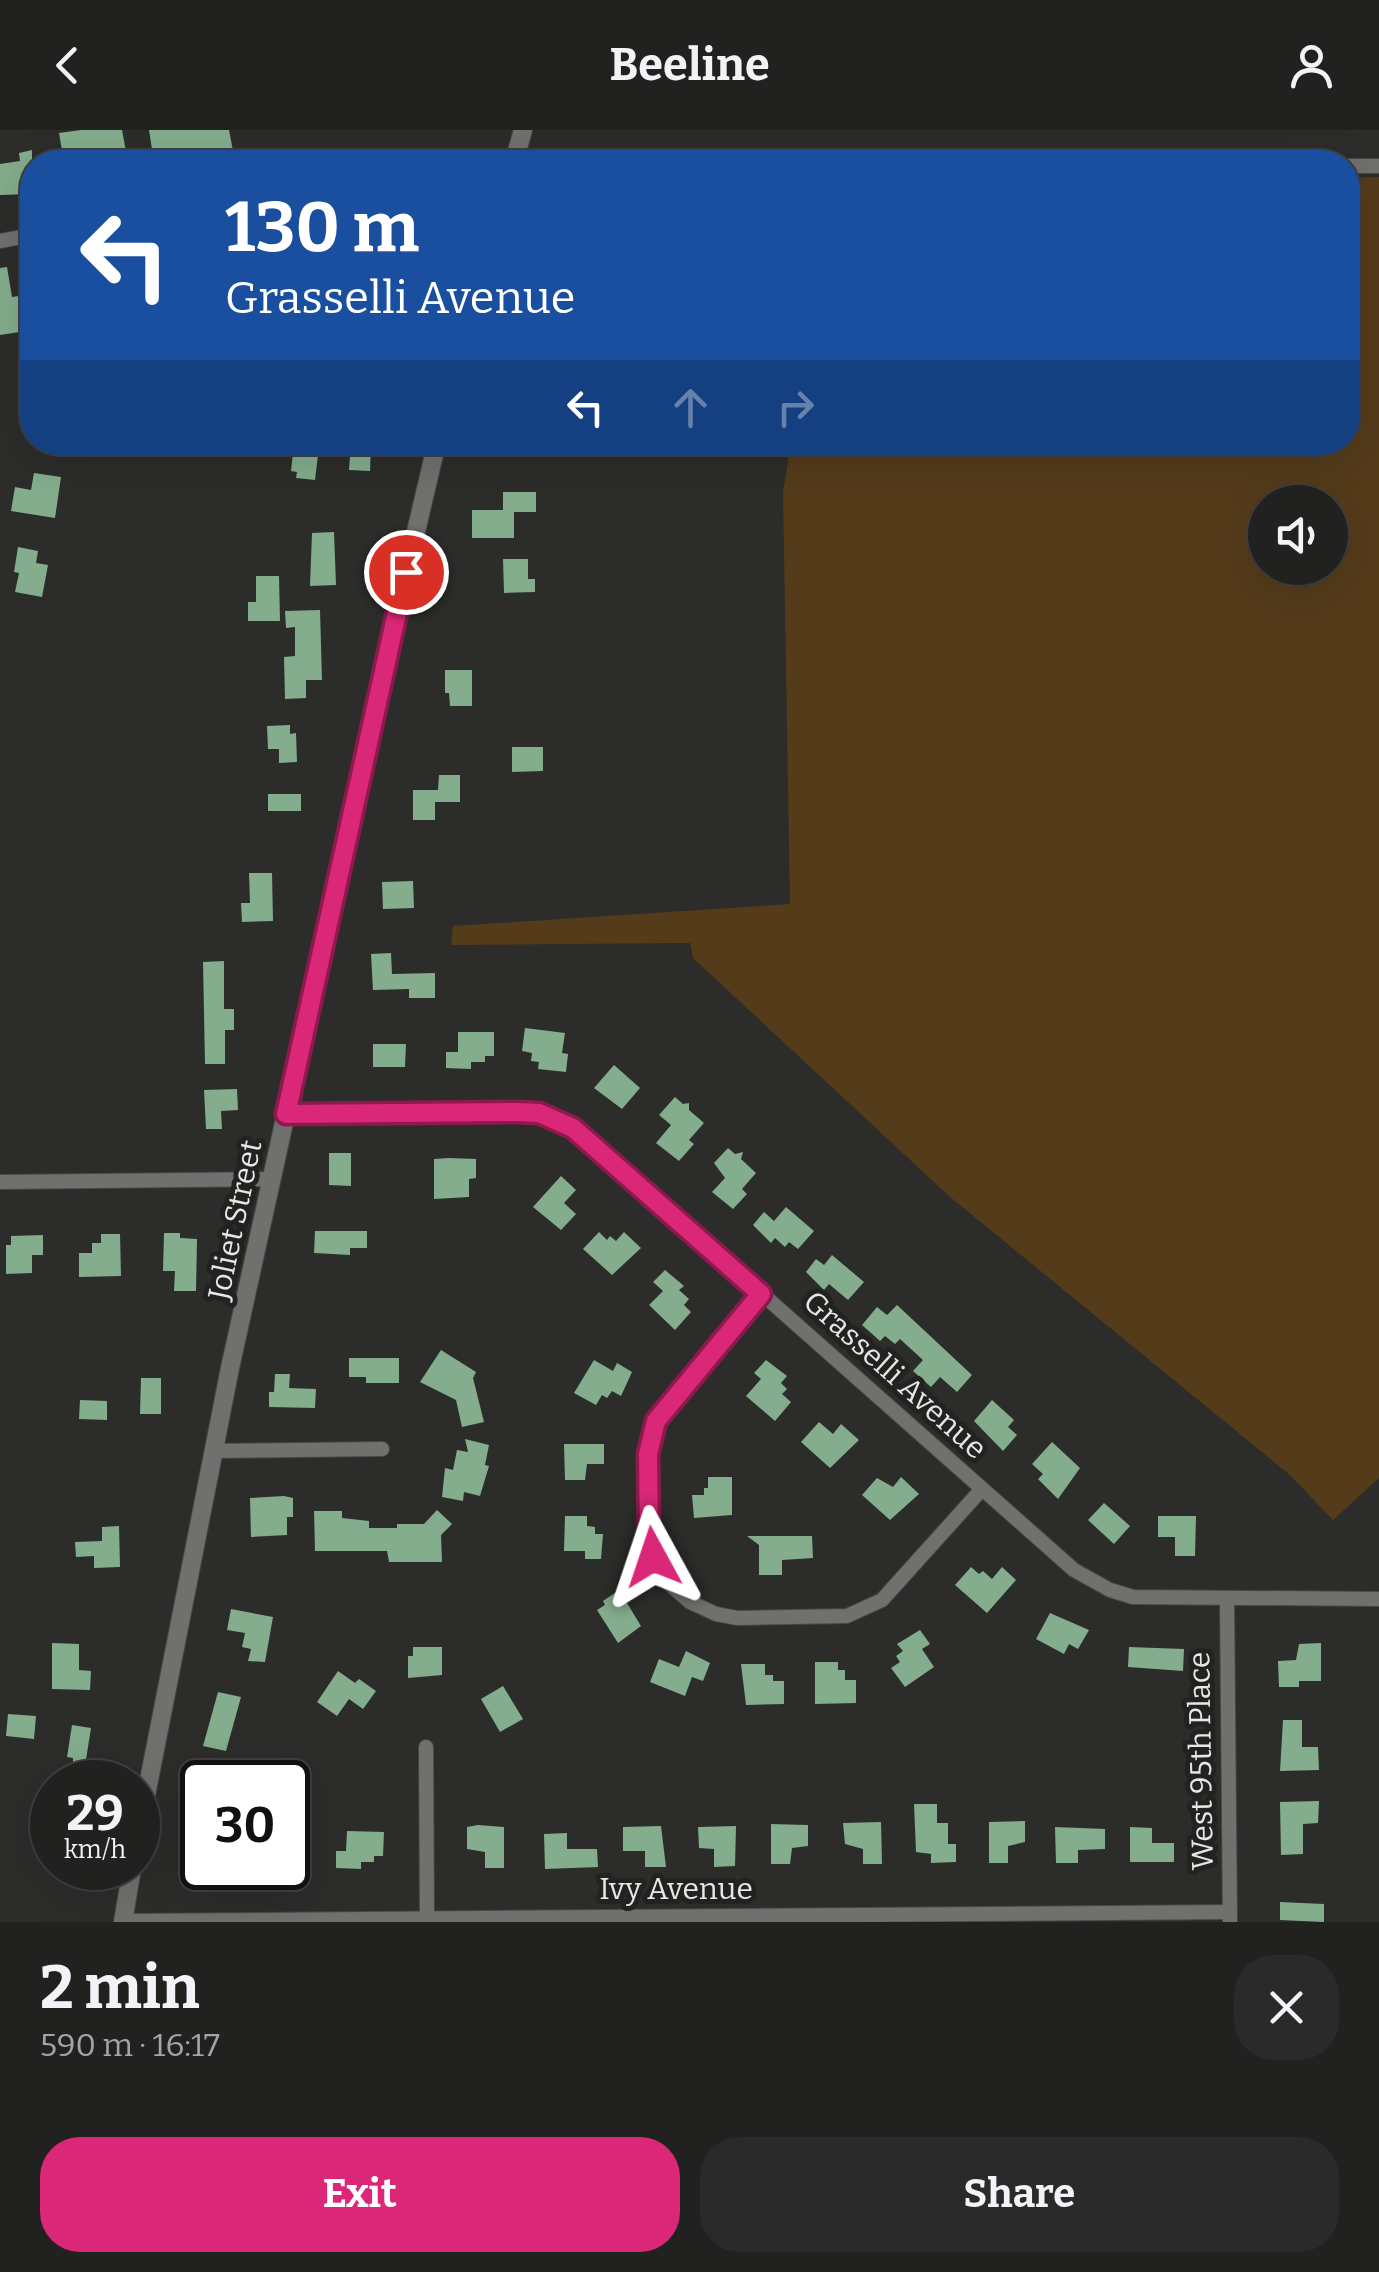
<!DOCTYPE html>
<meta charset="utf-8">
<style>
:root{--surface:#212220;--page:#292a29;--text:#f1f3f6;--muted:#a2a4a5;--line:#3e3f3e;--accent:#db2777}
body{margin:0;font-family:Bitter,serif;background:var(--page);color:var(--text);height:100vh;display:flex;flex-direction:column;font-size:38px;white-space:nowrap}
*{box-sizing:border-box;margin:0}
p{font-size:32px;color:var(--muted)}
.icon{flex:none;width:55px;height:55px;fill:none;stroke:currentColor;stroke-width:2;stroke-linecap:round;stroke-linejoin:round}
.map{position:relative;height:1792px;overflow:hidden}
.drawer{display:flex;flex-direction:column;background:var(--surface);flex:1}
.drawer>*{flex:none}
.guide{position:absolute;left:20px;top:20px;width:1340px;height:305px;border-radius:40px;box-shadow:0 10px 40px #0002,0 0 0 2px var(--line);background:#1a4fa0;color:#fff;overflow:hidden}
.buttons{position:absolute;left:1248px;top:355px;display:grid;gap:20px}
.buttons a{display:grid;place-items:center;width:100px;height:100px;border-radius:50%;background:var(--surface);box-shadow:0 10px 40px #0002,0 0 0 2px var(--line);font-size:50px}
.speed{position:absolute;left:30px;top:1630px;display:flex;gap:20px;font-size:50px;font-weight:700;text-align:center}
.speed>*{display:grid;place-content:center;width:130px;height:130px;border-radius:50%;background:var(--surface);box-shadow:0 10px 40px #0002,0 0 0 2px var(--line);line-height:1}
.speed small{font-size:25px;font-weight:400}
.speed .limit{border:5px solid #111;border-radius:15px;background:#fff;color:#111}
.pin{position:absolute;display:grid;place-items:center;width:85px;height:85px;color:#fff;margin:-42px;border:5px solid #fff;border-radius:50%;box-shadow:0 2px 10px #0007}
.me{position:absolute;width:110px;margin:-55px;rotate:355deg;stroke-linejoin:round;filter:drop-shadow(0 0 8px #0008)}
.turn{display:flex;align-items:center;gap:35px;height:210px;padding:0 40px;font-size:45px}
.turn .icon{width:130px;height:130px;stroke-width:2.5}
.turn b{display:block;font-size:70px;line-height:85px}
.lanes{display:flex;align-items:center;height:95px;padding:0 40px;background:#0003;justify-content:center;gap:50px;direction:ltr}
.lanes .off{opacity:.35}
.round{display:grid;place-items:center;flex:none;width:105px;height:105px;border-radius:40px;background:var(--page)}
.overview{display:flex;align-items:center;justify-content:space-between;height:170px;padding:0 40px}
h1{font-size:60px;font-weight:700;line-height:75px}
.primary-button{display:flex;gap:20px;margin-top:auto;padding:20px 40px}
.primary-button a{flex:1;height:115px;border-radius:40px;background:var(--accent);color:#fff;font-size:40px;font-weight:700;line-height:115px;text-align:center}
.primary-button a+a{background:var(--page);color:var(--text)}
header{display:flex;justify-content:space-between;align-items:center;height:130px;padding:0 40px;background:var(--surface);font-size:45px;font-weight:700}
.map>svg:first-child{display:block}
.green{fill:#543b1a;fill-rule:evenodd}
.building{fill:#83ad8c}
.lines{fill:none;stroke-linecap:round;stroke-linejoin:round}
.minor-casing{stroke:#474846;stroke-width:16}
.tertiary-casing{stroke:#474846;stroke-width:20}
.minor{stroke:#70716e;stroke-width:14}
.tertiary{stroke:#70716e;stroke-width:18}
.route-casing{stroke:#8e194d;stroke-width:25}
.route{stroke:#db2777;stroke-width:18}
.labels{text-anchor:middle;stroke-width:10;stroke-linejoin:round;paint-order:stroke}
.street-label{font-size:30px;fill:#e7e8e6;stroke:#222321}
</style>
<header><svg class="icon" aria-label="back" viewBox="0 0 24 24"><path d="M15 5l-7 7 7 7"/></svg>Beeline<svg class="icon" aria-label="person" viewBox="0 0 24 24"><circle cx="12" cy="8" r="4"/><path d="M4 21q1-7 8-7t8 7"/></svg></header>
<div class="map">
<svg width="1379" height="1792" viewBox="0 0 1379 1792">
<rect width="100%" height="100%" fill="#2c2d2a"/>
<path class="green" d="M1379 47V1348L1333 1390 1290 1345 950 1067 693 828 690 813 451 815 453 796 790 774 783 362 791 313 1348 312V48ZM1265 372H1330V438H1265Z"/>
<g class="building">
<path d="M81 0H122L128 32H64L59 3Z"/>
<path d="M149 0H229L233 21 154 32Z"/>
<path d="M32 20V64L0 65V34L20 31 19 23Z"/>
<path d="M7 137 12 167 32 164V200L0 205V138Z"/>
<path d="M351 312H371L370 341 349 340Z"/>
<path d="M293 323 318 325 315 350 296 348 297 342 291 341Z"/>
<path d="M34 343 61 347 55 388 11 381 15 357 31 360Z"/>
<path d="M503 362H536V382H514V408H472V380H503Z"/>
<path d="M334 402 336 455 310 456 312 403Z"/>
<path d="M18 417 38 421 36 433 48 435 42 467 15 462 19 443 14 442Z"/>
<path d="M503 429H528V449H535V462L504 463Z"/>
<path d="M256 446H279L280 491H248V472H256Z"/>
<path d="M320 480 322 550H306V568L285 569 284 527 295 526V497L286 498 285 481Z"/>
<path d="M445 540H472V576H450L449 563H445Z"/>
<path d="M290 595V604L296 603 297 632 279 633V619H268L267 596Z"/>
<path d="M512 617H543V641L512 642Z"/>
<path d="M439 645H460V672H435V690H413V660H438Z"/>
<rect x="268" y="664" width="33" height="17"/>
<path d="M249 743H272L273 791 242 792 241 773H250Z"/>
<path d="M413 751 414 778 383 779 382 752Z"/>
<path d="M391 823 392 844 435 843V868H409V859L373 860 371 824Z"/>
<path d="M224 831V879H234V900H225V934H205L203 832Z"/>
<path d="M525 898 565 903 562 923 568 924 566 942 538 939 539 932 531 931 532 923 522 921Z"/>
<path d="M458 902H494V926H485V932H471V939L446 938V922H458Z"/>
<path d="M373 914H406L405 937H373Z"/>
<path d="M614 935 640 958 622 979 594 958Z"/>
<path d="M237 959 238 980 221 981 222 999H206L204 960Z"/>
<path d="M675 967 683 974 689 973V980L704 993 689 1010 694 1014 679 1031 656 1013 671 995 659 985Z"/>
<path d="M728 1018 735 1024 743 1022 741 1029 756 1043 742 1059 747 1064 733 1079 712 1062 725 1048 714 1033Z"/>
<path d="M329 1023H351V1056L329 1055Z"/>
<path d="M449 1028 476 1029V1048L469 1049V1067L434 1069V1029Z"/>
<path d="M561 1046 576 1060 564 1073 576 1084 561 1100 533 1077Z"/>
<path d="M786 1077 814 1101 798 1119 789 1112 785 1117 775 1108 771 1113 753 1095 764 1082 774 1091Z"/>
<path d="M315 1101H367V1118H350V1125L314 1123Z"/>
<path d="M599 1102 607 1110 610 1106 616 1111 624 1102 641 1118 612 1145 583 1119Z"/>
<path d="M164 1103H180V1108L197 1109 196 1161H174L175 1141H163Z"/>
<path d="M101 1104H120L121 1146 79 1147V1123H92V1113H101Z"/>
<path d="M43 1105V1125H32V1143L6 1144V1115H11V1106Z"/>
<path d="M832 1125 864 1152 848 1170 829 1154 824 1160 806 1142 816 1129 824 1135Z"/>
<path d="M665 1140 684 1156 679 1160 689 1169 684 1175 691 1182 675 1200 649 1175 663 1161 653 1152Z"/>
<path d="M897 1175 972 1245 957 1262 940 1247 931 1257 913 1241 923 1230 900 1209 895 1214 885 1206 880 1211 862 1195 877 1177 887 1185Z"/>
<path d="M441 1220 476 1242 473 1248 484 1292 462 1297 456 1270 420 1252Z"/>
<path d="M349 1228H399V1253H366V1247H349Z"/>
<path d="M594 1230 613 1241 617 1233 632 1242 621 1266 612 1261 607 1268 602 1265 596 1275 574 1263Z"/>
<path d="M766 1230 787 1246 781 1253 787 1259 782 1264 791 1272 775 1291 746 1266 761 1249 754 1243Z"/>
<path d="M275 1244H290L289 1258 316 1259 315 1278 269 1277V1262H274Z"/>
<path d="M141 1248H161V1284H140Z"/>
<path d="M80 1270 107 1271V1290L79 1289Z"/>
<path d="M992 1270 1014 1290 1008 1297 1017 1305 1003 1321 974 1291Z"/>
<path d="M819 1292 833 1304 841 1294 859 1310 830 1338 801 1312Z"/>
<path d="M465 1309 489 1315 485 1335 489 1336 480 1366 464 1362 463 1371 442 1367 445 1338 453 1340 457 1320 468 1322Z"/>
<path d="M1052 1312 1080 1338 1058 1369 1038 1349 1043 1344 1032 1334Z"/>
<path d="M564 1314H604V1334H587L585 1350H565Z"/>
<path d="M708 1347H732V1385L694 1388 692 1365H704V1358H708Z"/>
<path d="M901 1347 919 1364 890 1390 862 1365 877 1348 893 1357Z"/>
<path d="M284 1366 293 1368V1387H287V1405L251 1407 250 1368Z"/>
<path d="M1104 1373 1130 1396 1114 1414 1088 1390Z"/>
<path d="M437 1380 452 1394 441 1405 442 1432H389L387 1421H315L314 1381H342V1388L369 1391V1398H397V1394H424Z"/>
<path d="M565 1386H587V1396L595 1397V1404H603L601 1429H585V1421H564Z"/>
<path d="M1158 1386H1196L1195 1426H1175V1407H1158Z"/>
<path d="M119 1396 120 1437 94 1438V1426L76 1427 75 1412 102 1411V1397Z"/>
<path d="M747 1406H812L813 1428 782 1430V1445H759V1415Z"/>
<path d="M971 1437 979 1444 983 1441 992 1449 1002 1437 1016 1450 987 1483 955 1455Z"/>
<path d="M619 1460 641 1496 618 1513 597 1480 605 1475 603 1471Z"/>
<path d="M231 1479 273 1487 265 1532 248 1531 251 1519 242 1517 245 1503 227 1500Z"/>
<path d="M1050 1483 1089 1500 1078 1519 1069 1514 1064 1524 1036 1509Z"/>
<path d="M920 1500 930 1514 922 1519 934 1537 905 1557 891 1538 900 1532 896 1526 903 1521 897 1514Z"/>
<path d="M52 1513 79 1514V1540L91 1541 90 1560 52 1559Z"/>
<path d="M1321 1513V1551H1299V1557H1279L1278 1531 1296 1530 1299 1514Z"/>
<path d="M413 1517H442V1545L408 1548V1526H413Z"/>
<path d="M1129 1517 1184 1519 1183 1541 1128 1537Z"/>
<path d="M686 1521 710 1533 703 1551 692 1547 685 1566 650 1552 659 1529 679 1537Z"/>
<path d="M815 1532H838V1540H845V1550H856V1573L815 1574Z"/>
<path d="M741 1534H765V1545H773V1551H784V1574L746 1575Z"/>
<path d="M338 1541 355 1553 359 1549 376 1561 363 1579 349 1569 337 1586 317 1572Z"/>
<path d="M503 1556 523 1589 500 1602 481 1569Z"/>
<path d="M218 1562 241 1567 226 1621 203 1616Z"/>
<path d="M8 1584 36 1586 34 1609 6 1606Z"/>
<path d="M1283 1590H1302V1617H1318L1319 1640 1280 1641Z"/>
<path d="M72 1595 91 1598 85 1636 73 1634V1628L67 1627Z"/>
<path d="M1319 1671 1318 1693 1303 1694V1724L1281 1725 1280 1672Z"/>
<path d="M914 1674H937V1693H948V1714H956V1732L931 1733V1724L916 1722Z"/>
<path d="M1025 1691V1712L1008 1716V1733H989V1692Z"/>
<path d="M881 1692 882 1734H863V1719L845 1714 843 1693Z"/>
<path d="M771 1694 808 1695V1716L792 1718 790 1734H771Z"/>
<path d="M478 1695 504 1697V1738H485V1722L467 1719V1697Z"/>
<path d="M661 1696 666 1737H645V1721H623V1697Z"/>
<path d="M736 1696 735 1736 714 1737V1719L699 1718 698 1697Z"/>
<path d="M1055 1697 1105 1699V1719L1078 1720V1733H1056Z"/>
<path d="M1130 1697 1152 1698V1713H1174V1732H1130Z"/>
<path d="M347 1701 384 1702 383 1726H374V1732H361V1739L336 1738V1721H346Z"/>
<path d="M567 1703V1719H597L598 1737 545 1739 544 1704Z"/>
<path d="M288 1705H300V1717H308V1739H288Z"/>
<path d="M1280 1772 1324 1774V1792L1280 1790Z"/>
</g>
<g class="lines">
<defs>
<g id="minor">
<path d="M399 32H464"/>
<path d="M1348 36H1379"/>
<path d="M0 111 32 105"/>
<path d="M286 984 517 982 558 989 639 1055 1074 1440 1110 1460 1133 1467 1379 1469"/>
<path d="M0 1052 272 1049"/>
<path d="M761 1164 656 1291 648 1324 649 1410 653 1427 668 1453 690 1472 716 1484 737 1488 847 1486 882 1470 982 1359"/>
<path d="M213 1321 382 1319"/>
<path d="M1227 1469 1230 1792"/>
<path d="M426 1617 427 1788"/>
<path d="M123 1791 1230 1782"/>
</g>
<g id="tertiary">
<path d="M514 32 523 0"/>
<path d="M138 1706 230 1238 387 525 437 312"/>
<path d="M123 1792 132 1738"/>
</g>
</defs>
<use href="#minor" class="minor-casing"/>
<use href="#tertiary" class="tertiary-casing"/>
<use href="#minor" class="minor"/>
<use href="#tertiary" class="tertiary"/>
</g>
<g class="lines">
<defs>
<path id="route" d="M406 442 286 984 517 982 539 983 573 998 761 1164 656 1291 648 1324 649 1410 653 1427"/>
</defs>
<use href="#route" class="route-casing"/>
<use href="#route" class="route"/>
</g>
<g class="labels">
<g class="street-label">
<text transform="translate(235 1090) rotate(-78)" y="10">Joliet Street</text>
<text transform="translate(895 1245) rotate(42)" y="10">Grasselli Avenue</text>
<text transform="translate(1201 1631) rotate(-91)" y="10">West 95th Place</text>
<text x="676" y="1769">Ivy Avenue</text>
</g>
</g>
</svg>
<div class="buttons">
<a><svg class="icon" aria-label="sound" viewBox="0 0 24 24"><path d="M4 9h4l5-4v14l-5-4H4zM17 9q2 3 0 6"/></svg></a>
</div>
<div class="speed"><div>29<small>km/h</small></div><div class="limit">30</div></div>
<div class="pin" style="left:406px;top:442px;background:#d93025"><svg class="icon" aria-label="arrive" viewBox="0 0 24 24"><path d="M6 21V4h12l-3 4 3 4H6"/></svg></div>
<svg class="me" style="left:653px;top:1427px" viewBox="-20 -20 40 40"><path d="M0-17L14 15 0 8-14 15z" fill="#db2777" stroke="#fff" stroke-width="4"/></svg>
<div class="guide">
<div class="turn"><svg class="icon" aria-label="left" viewBox="0 0 24 24"><path d="M17 20v-9H6M10 6l-5 5 5 5"/></svg><div><b>130 m</b>Grasselli Avenue</div></div>
<div class="lanes"><svg class="icon" aria-label="left" viewBox="0 0 24 24"><path d="M17 20v-9H6M10 6l-5 5 5 5"/></svg><svg class="icon off" aria-label="ahead" viewBox="0 0 24 24"><path d="M12 20V5M6 11l6-6 6 6"/></svg><svg class="icon off" aria-label="right" viewBox="0 0 24 24"><path d="M7 20v-9h11M14 6l5 5-5 5"/></svg></div>
</div>
</div>
<section class="drawer">
<div class="overview"><div><h1>2 min</h1><p>590 m · 16:17</p></div><a class="round"><svg class="icon" aria-label="close" viewBox="0 0 24 24"><path d="M6 6l12 12M18 6L6 18"/></svg></a></div>
<div class="primary-button"><a>Exit</a><a>Share</a></div>
</section>
